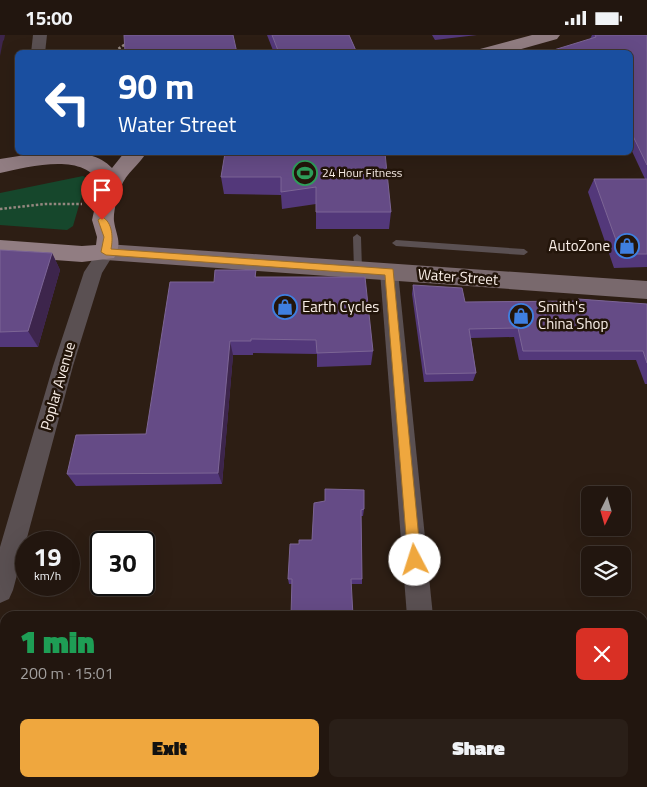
<!DOCTYPE html>
<meta charset="utf-8">
<style>
:root{--surface:#22160f;--page:#2a1f18;--text:#f1f3f6;--muted:#a29f9e;--line:#3f352f;--accent:#efa73e}
body{margin:0;font-family:"Titillium Web",sans-serif;background:var(--page);color:var(--text);height:100vh;display:flex;flex-direction:column;font-size:19px;white-space:nowrap}
*{box-sizing:border-box;margin:0}
p{font-size:16px;color:var(--muted)}
.icon{flex:none;width:28px;height:28px;fill:none;stroke:currentColor;stroke-width:2;stroke-linecap:round;stroke-linejoin:round}
.map{position:relative;flex:1;overflow:hidden}
.panel{position:absolute;left:0px;top:576px;width:648px;height:176px;display:flex;flex-direction:column;background:var(--surface);border-radius:15px 15px 0 0;box-shadow:0 5px 20px #0002,0 0 0 1px var(--line)}
.panel>*{flex:none}
.banner{position:absolute;left:15px;top:15px;width:618px;height:105px;border-radius:8px;box-shadow:0 5px 20px #0002,0 0 0 1px var(--line);background:#1a4fa0;color:#fff;overflow:hidden}
.needle{width:32px;rotate:185deg}
.fabs{position:absolute;left:581px;top:451px;display:grid;gap:10px}
.fabs a{display:grid;place-items:center;width:50px;height:50px;border-radius:8px;background:var(--surface);box-shadow:0 5px 20px #0002,0 0 0 1px var(--line);font-size:25px}
.speed{position:absolute;left:15px;top:496px;display:flex;gap:10px;font-size:25px;font-weight:700;text-align:center}
.speed>*{display:grid;place-content:center;width:65px;height:65px;border-radius:50%;background:var(--surface);box-shadow:0 5px 20px #0002,0 0 0 1px var(--line);line-height:1}
.speed small{font-size:12px;font-weight:400}
.speed .limit{border:2px solid #111;border-radius:8px;background:#fff;color:#111}
.pin{position:absolute;display:grid;place-items:center;width:42px;height:42px;color:#fff;margin:-51px -21px;border-radius:50% 50% 50% 0;rotate:-45deg;box-shadow:0 0 5px #0007}
.pin .icon{rotate:45deg}
.me{position:absolute;width:55px;margin:-28px;rotate:355deg;stroke-linejoin:round;filter:drop-shadow(0 0 4px #0008)}
.turn{display:flex;align-items:center;gap:18px;height:105px;padding:0 20px;font-size:22px}
.turn .icon{width:65px;height:65px;stroke-width:2.5}
.turn b{display:block;font-size:35px;line-height:42px}
.round{display:grid;place-items:center;flex:none;width:52px;height:52px;border-radius:8px;background:var(--page)}
.headline{display:flex;align-items:center;justify-content:space-between;height:85px;padding:0 20px}
h1{font-size:30px;font-weight:800;line-height:38px;color:#1e9e55}
.button{display:flex;gap:10px;margin-top:auto;padding:10px 20px}
.button a{flex:1;height:58px;border-radius:8px;background:var(--accent);color:#111;font-size:20px;font-weight:800;line-height:58px;text-align:center}
.button a+a{background:var(--page);color:var(--text)}
.status{display:flex;justify-content:space-between;align-items:center;height:35px;padding:0 25px;background:var(--surface);direction:ltr}
.status svg{height:14px;fill:currentColor}
.map>svg:first-child{display:block}
.green{fill:#16472c}
.lines{fill:none;stroke-linecap:round;stroke-linejoin:round}
.path{stroke:#958880;stroke-width:2.5;stroke-dasharray:2.5 2;stroke-linecap:butt}
.lane{fill:#5a5052;fill-rule:evenodd}
.street{fill:#5a5052;fill-rule:evenodd}
.secondary{fill:#79696d;fill-rule:evenodd}
.primary{fill:#917d82;fill-rule:evenodd}
.wall{fill:#53387a}
.shaded-wall{fill:#3d254c}
.building{fill:#654b86;stroke:#7c6595}
.route{fill:#efa73e;stroke:#9b6d28}
.labels{text-anchor:middle;stroke-width:5;stroke-linejoin:round;paint-order:stroke}
.far-poi-label{font-size:12px;fill:#f9eee7;stroke:#23150a;text-anchor:start}
.poi-label{font-size:15px;fill:#f9eee7;stroke:#23150a;text-anchor:start}
.street-label{font-size:15px;fill:#f9eee7;stroke:#23150a}
</style>
<div class="status"><b>15:00</b><svg viewBox="0 0 49 12"><path d="M0 12V9h3v3zM5 12V6h3v6zM10 12V3h3v9zM15 12V0h3v12zM26 1h20v11H26zM47 4h2v5h-2z"/></svg></div>
<div class="map">
<svg width="647" height="752" viewBox="0 0 647 752">
<rect width="100%" height="100%" fill="#2d1e14"/>
<path class="green" d="M83 141 87 143 73 191 67 195 0 190V158Z"/>
<g class="lines">
<g class="path">
<path d="M118 18V14L127 8"/>
<path d="M0 174 45 169H82"/>
</g>
<g class="lane">
<path d="M388 118H504L505 119 501 121H388Z"/>
<path d="M357 199 361 202 362 235 358 238 354 235 353 202Z"/>
<path d="M396 205 524 214 528 217 524 220 396 211 392 208Z"/>
</g>
<g class="street">
<path d="M33 0H47L45 18H31Z"/>
<path d="M106 211 112 213 115 217 102 238 73 331 13 555 9 564 0 568V512L53 331 84 237 100 213Z"/>
<path d="M389 230 395 232 398 237 433 581H407L380 237 383 232Z"/>
<path d="M419 748H448L450 752H420Z"/>
</g>
<path class="secondary" d="M106 209 647 246V264L106 225 98 223 94 217 98 211Z"/>
<g class="primary">
<path d="M532 0H560L557 4 507 18H478L480 14Z"/>
<path d="M38 118C61 118 94 113 112 133L124 118H146C140 129 126 138 121 152 118 160 113 176 114 186 116 201 123 207 114 223L82 227 0 221V205L82 211 96 210 97 202 92 185 100 150C86 116 28 132 0 138V124Z"/>
</g>
</g>
<g class="wall">
<path d="M267 0H349L357 18H274Z"/>
<path d="M432 0H477L435 5Z"/>
<path d="M592 0H647V232L614 233 588 157 594 144H645L630 112V18L590 4Z"/>
<path d="M225 118 391 177 389 194H316V169L282 174 281 160 224 159 221 142Z"/>
<path d="M0 215 52 218 60 235 38 312H0Z"/>
<path d="M256 235V242L373 316 371 330 317 332V319L253 318V320H233L222 449 76 451 67 439 146 399 214 247Z"/>
<path d="M413 250 465 267 577 266 578 264 647 269V349H645L636 325H519L514 302 471 303 476 338 473 346 424 347 412 259Z"/>
<path d="M314 468 364 474 363 481H361L362 544V549H289L288 544 299 509 312 505Z"/>
</g>
<g class="shaded-wall">
<path d="M0 0H5L4 5 3 6 0 21Z"/>
<path d="M52 218 60 235 38 312 28 296Z"/>
<path d="M230 306 233 320 222 449 218 438Z"/>
</g>
<g class="building">
<path d="M124 0H233L237 18H125Z"/>
<path d="M272 0H349L357 18H279Z"/>
<path d="M595 0H647V130L632 99H630V18H544L596 2Z"/>
<path d="M225 118H385L391 177H316V152L281 157V142H221Z"/>
<path d="M594 144H647V219H621Z"/>
<path d="M0 215 52 218 28 296 0 297Z"/>
<path d="M215 235H256L255 242H365L373 316 317 318 316 305 251 304V306H230L218 438 67 439 76 400 146 399 170 247H214Z"/>
<path d="M413 250 462 253 465 267 578 266V264L647 269V328L643 316H523L518 293 469 294 476 338 426 339Z"/>
<path d="M325 454 364 455V474L361 475 362 544H351L353 581H291L292 544H288L290 509H299V505H312L314 468 325 466Z"/>
<rect x="268" y="748" width="97" height="4"/>
</g>
<path class="route" d="M102 182C113 187 113 204 111 214L393 234 421 525 419 529 415 531 410 529 408 525 385 240 106 220 101 217 104 202 98 185Z"/>
<defs>
<symbol id="stadium-ring" viewBox="-11 -11 22 22"><circle r="9.5" fill="#23150a" stroke="#2e9e5b" stroke-width="1.5"/><path d="M0-5a6.5 5 0 1 0 0 10a6.5 5 0 1 0 0-10ZM-3.5-1.8h7v3.6h-7Z" fill="#2e9e5b"/></symbol>
<symbol id="shop-ring" viewBox="-11 -11 22 22"><circle r="9.5" fill="#23150a" stroke="#3f7fe0" stroke-width="1.5"/><path d="M-5-2.5h2.3a2.7 3.5 0 0 1 5.4 0H5L5.5 6h-11ZM-1.5-2.5h3a1.5 2.3 0 0 0-3 0Z" fill="#3f7fe0"/></symbol>
</defs>
<g fill-rule="evenodd">
<use href="#stadium-ring" x="291" y="124" width="28" height="28"/>
<use href="#shop-ring" x="613" y="197" width="28" height="28"/>
<use href="#shop-ring" x="271" y="258" width="28" height="28"/>
<use href="#shop-ring" x="507" y="267" width="28" height="28"/>
</g>
<g class="labels">
<g class="far-poi-label">
<text x="322" y="142">24 Hour Fitness</text>
</g>
<g class="poi-label">
<text x="610" y="216" text-anchor="end">AutoZone</text>
<text x="302" y="277">Earth Cycles</text>
<text x="538" y="277">Smith's<tspan x="538" dy="17">China Shop</tspan></text>
</g>
<g class="street-label">
<text transform="translate(458 242) rotate(4)" y="5">Water Street</text>
<text transform="translate(58 351) rotate(-74)" y="5">Poplar Avenue</text>
</g>
</g>
</svg>
<div class="fabs">
<a><svg class="needle" viewBox="-14 -14 28 28"><path d="M0-13l5 13h-10z" fill="#e53935"/><path d="M0 13l5-13h-10z" fill="#a29f9e"/></svg></a>
<a><svg class="icon" aria-label="layers" viewBox="0 0 24 24"><path d="M12 4l9 5-9 5-9-5zM3 14l9 5 9-5"/></svg></a>
</div>
<div class="speed"><div>19<small>km/h</small></div><div class="limit">30</div></div>
<div class="pin" style="left:102px;top:185px;background:#d93025"><svg class="icon" aria-label="arrive" viewBox="0 0 24 24"><path d="M6 21V4h12l-3 4 3 4H6"/></svg></div>
<svg class="me" style="left:415px;top:525px" viewBox="-20 -20 40 40"><circle r="19" fill="#fff"/><path d="M0-13L10 11 0 6-10 11z" fill="#efa73e"/></svg>
<div class="banner">
<div class="turn"><svg class="icon" aria-label="left" viewBox="0 0 24 24"><path d="M17 20v-9H6M10 6l-5 5 5 5"/></svg><div><b>90 m</b>Water Street</div></div>
</div>
<section class="panel">
<div class="headline"><div><h1>1 min</h1><p>200 m · 15:01</p></div><a class="round" style="background:#d93025;color:#fff"><svg class="icon" aria-label="close" viewBox="0 0 24 24"><path d="M6 6l12 12M18 6L6 18"/></svg></a></div>
<div class="button"><a>Exit</a><a>Share</a></div>
</section>
</div>
